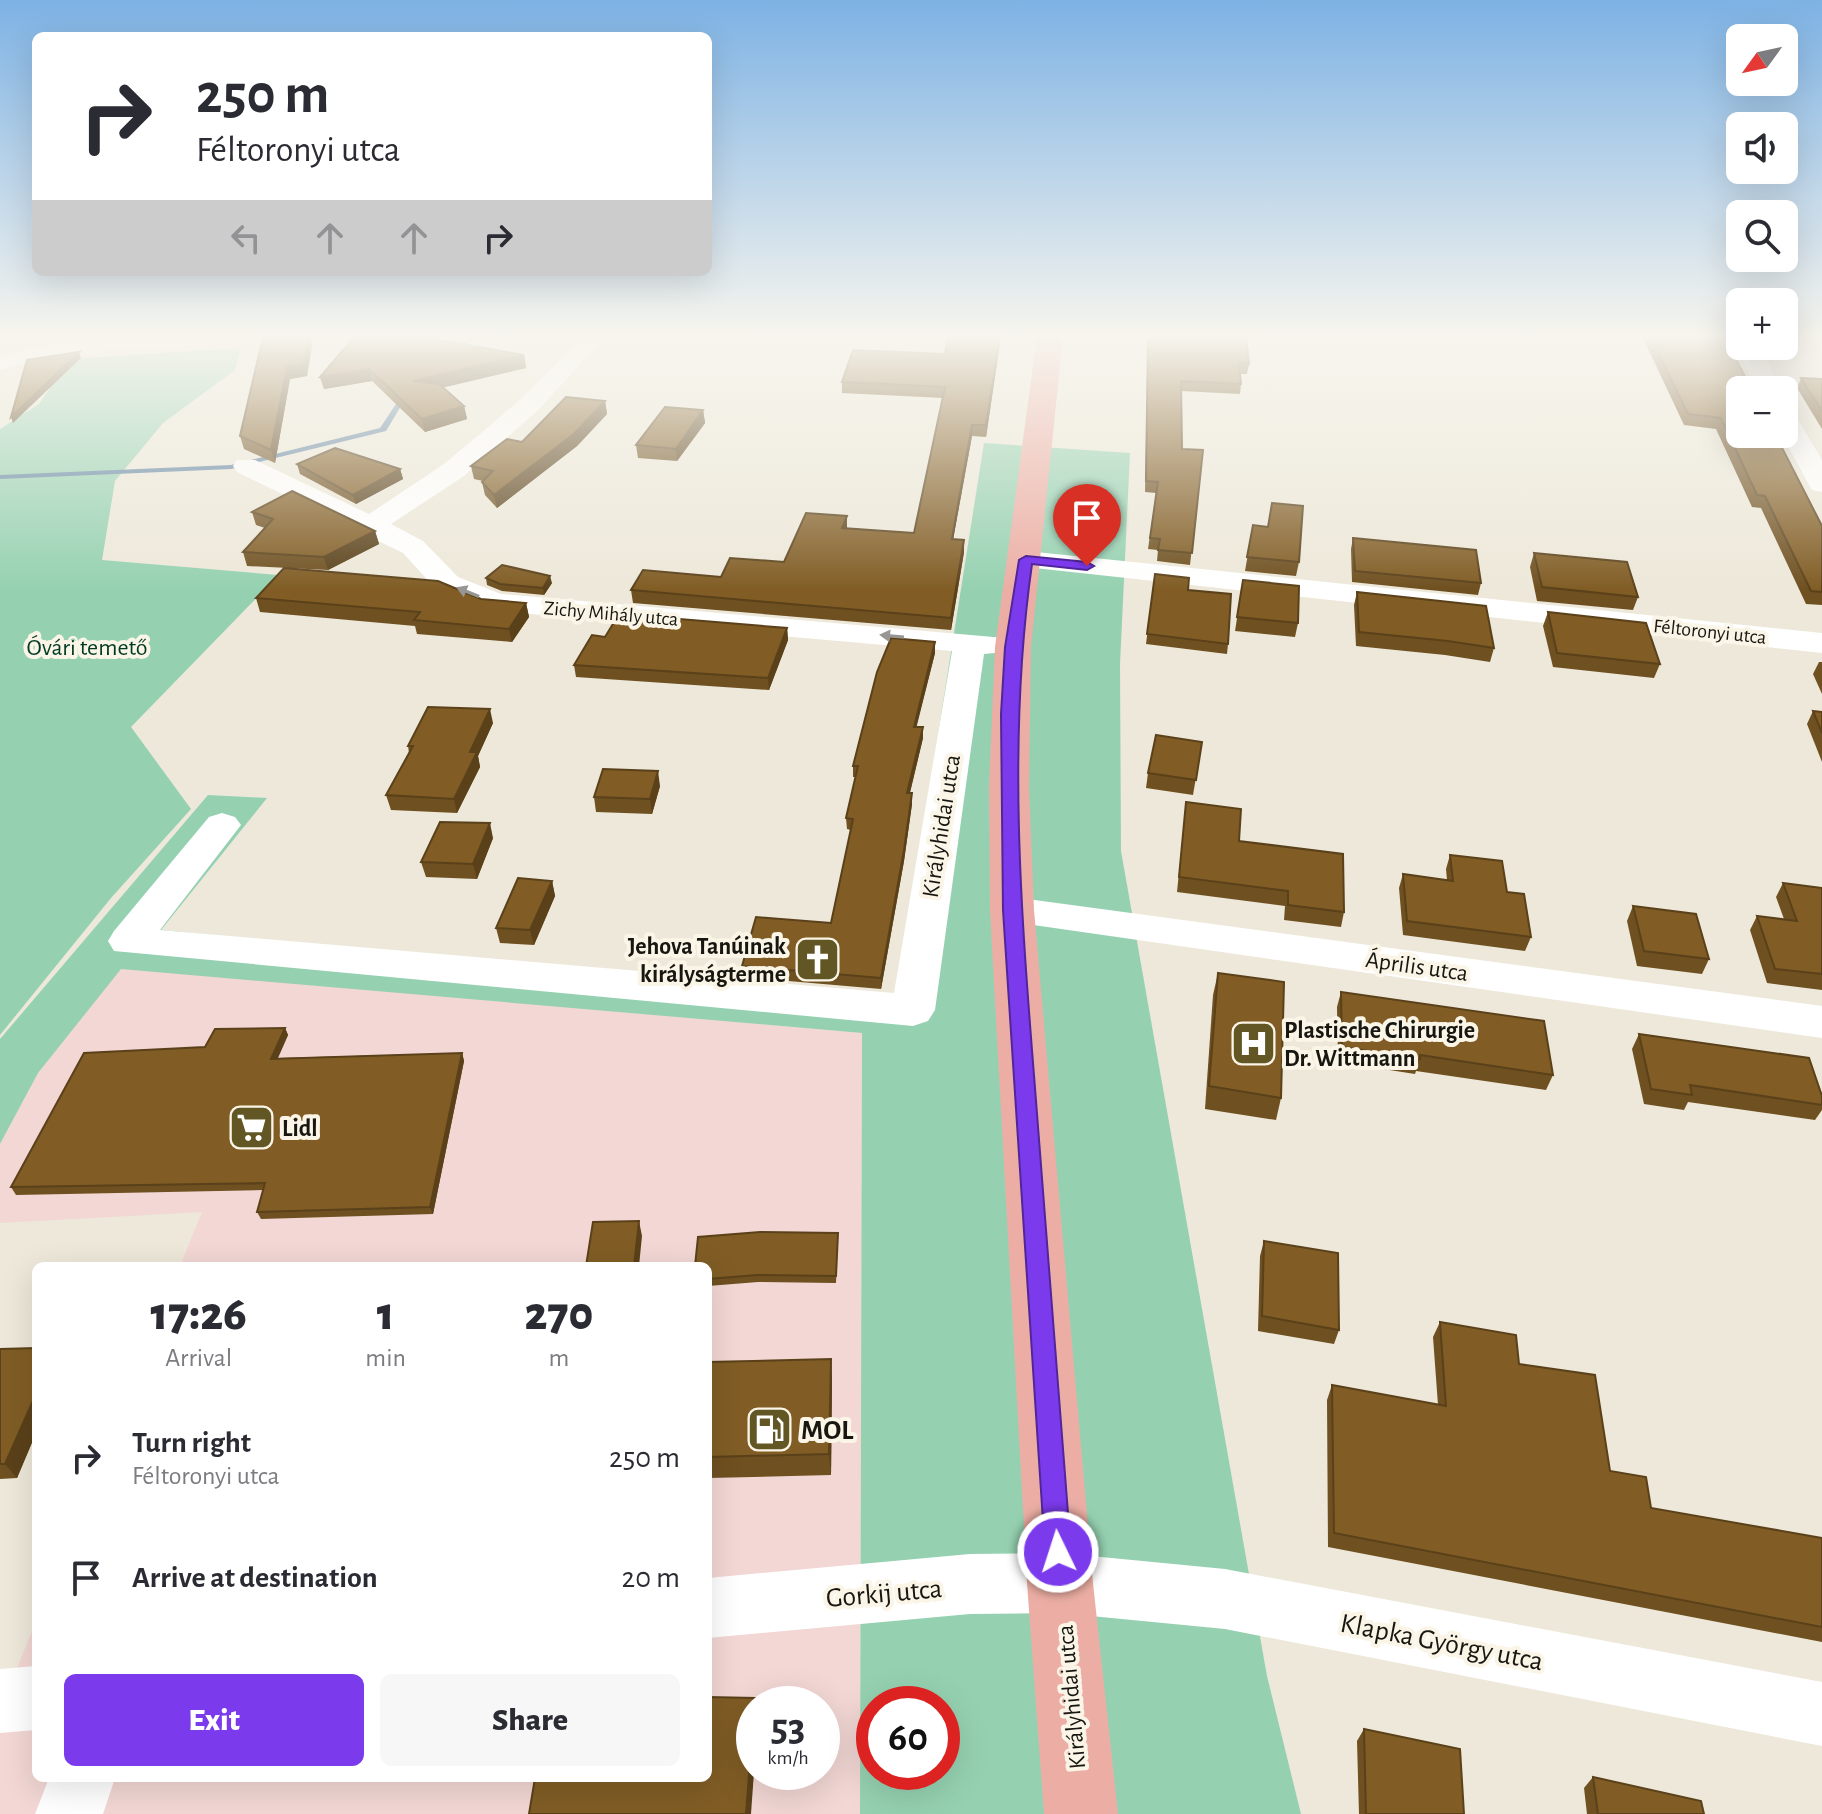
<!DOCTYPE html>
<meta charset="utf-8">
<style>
:root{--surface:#fff;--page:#f7f7f7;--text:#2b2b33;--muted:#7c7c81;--accent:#7c3aed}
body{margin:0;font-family:"Alegreya Sans",sans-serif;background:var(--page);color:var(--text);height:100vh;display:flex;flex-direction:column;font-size:30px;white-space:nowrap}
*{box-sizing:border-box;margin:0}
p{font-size:26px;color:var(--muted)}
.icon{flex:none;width:44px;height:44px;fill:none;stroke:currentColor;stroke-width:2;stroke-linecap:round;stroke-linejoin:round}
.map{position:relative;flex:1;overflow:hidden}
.drawer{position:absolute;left:32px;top:1262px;width:680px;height:520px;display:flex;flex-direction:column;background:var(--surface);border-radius:12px;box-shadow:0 8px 32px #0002}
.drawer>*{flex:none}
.banner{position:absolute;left:32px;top:32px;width:680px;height:244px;border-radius:12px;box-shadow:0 8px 32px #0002;background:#fff;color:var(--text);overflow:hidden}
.needle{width:52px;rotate:237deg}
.controls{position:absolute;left:1726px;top:24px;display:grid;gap:16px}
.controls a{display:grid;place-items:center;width:72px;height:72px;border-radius:12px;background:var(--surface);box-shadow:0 8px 32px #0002;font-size:40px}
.speed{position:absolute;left:736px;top:1686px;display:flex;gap:16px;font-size:40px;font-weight:700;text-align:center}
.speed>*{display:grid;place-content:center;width:104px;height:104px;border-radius:50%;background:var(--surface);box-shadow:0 8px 32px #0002;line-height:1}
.speed small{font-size:20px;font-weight:400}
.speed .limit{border:12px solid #d22;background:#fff;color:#111}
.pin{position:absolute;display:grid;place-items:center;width:68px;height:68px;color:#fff;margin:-82px -34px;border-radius:50% 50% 50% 0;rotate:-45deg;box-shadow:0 0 8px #0007}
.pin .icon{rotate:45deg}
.me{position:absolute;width:88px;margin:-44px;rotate:356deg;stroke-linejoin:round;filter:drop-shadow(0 0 6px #0008)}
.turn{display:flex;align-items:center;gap:28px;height:168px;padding:0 32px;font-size:36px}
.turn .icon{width:104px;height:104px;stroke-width:2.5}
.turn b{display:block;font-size:56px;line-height:68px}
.lanes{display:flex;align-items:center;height:76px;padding:0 32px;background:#0003;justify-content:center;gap:40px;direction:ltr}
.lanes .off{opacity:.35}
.eta{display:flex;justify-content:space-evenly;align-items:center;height:136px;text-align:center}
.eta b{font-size:48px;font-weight:800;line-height:56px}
.action{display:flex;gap:16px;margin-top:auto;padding:16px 32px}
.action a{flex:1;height:92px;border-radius:12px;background:var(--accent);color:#fff;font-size:32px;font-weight:800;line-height:92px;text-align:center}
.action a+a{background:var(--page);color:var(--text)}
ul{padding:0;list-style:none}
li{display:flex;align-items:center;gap:24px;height:120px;padding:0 32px}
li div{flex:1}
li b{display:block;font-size:30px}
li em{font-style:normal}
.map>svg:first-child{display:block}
.commercial{fill:#f2d7d4;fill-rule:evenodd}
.green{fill:#95d1b1;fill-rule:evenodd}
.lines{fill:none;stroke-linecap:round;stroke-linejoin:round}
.stream{fill:#5e82a1;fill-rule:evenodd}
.minor{fill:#fff;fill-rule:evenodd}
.primary{fill:#ecaea4;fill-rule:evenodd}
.wall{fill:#6f5020}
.shaded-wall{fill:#5a411a}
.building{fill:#815d25;stroke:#5a411a;stroke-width:2}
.oneway{fill:#979694}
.route{fill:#7c3aed;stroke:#51269a;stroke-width:2}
.labels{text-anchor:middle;stroke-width:8;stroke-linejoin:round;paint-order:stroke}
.far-street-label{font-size:20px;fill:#171611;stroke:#faf5e7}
.park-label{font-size:24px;fill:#003b24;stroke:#faf5e7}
.street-label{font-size:24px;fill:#171611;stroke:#faf5e7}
.poi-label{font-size:24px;font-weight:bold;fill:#171611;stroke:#faf5e7;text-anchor:start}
.near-poi-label{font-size:28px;font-weight:bold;fill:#171611;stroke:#faf5e7;text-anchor:start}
.near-street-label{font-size:28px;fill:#171611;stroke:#faf5e7}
</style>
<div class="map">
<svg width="1822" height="1814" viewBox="0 0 1822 1814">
<rect width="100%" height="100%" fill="#ede8d9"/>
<path class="commercial" d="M120 968 862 1033 860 1814H0V1710L36 1621V1778H708V1266H180L202 1212 0 1223V1144L38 1073ZM754 1704H822V1772H754Z"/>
<g class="green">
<path d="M241 348 235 370 163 423 115 481 102 560 279 575 131 727 191 809 111 898 0 1035V429L39 404 70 359Z"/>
<path d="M984 443 1130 453 1120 664 1121 851 1267 1676 1301 1814H860L862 1033 121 969 38 1073 0 1144V1039L208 795 267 798 161 930 896 1001ZM874 1704H942V1772H874Z"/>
</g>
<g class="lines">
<g class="stream">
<path d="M472 336H478L454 354H450V352Z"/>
<path d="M402 395 407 396 386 431 231 469 0 479V475L231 465 380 428Z"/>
</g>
<g class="minor">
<path d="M125 336H272L261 343 74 352 0 370V356L74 338Z"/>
<path d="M583 336H606L538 410 464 476 391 524 423 541 458 577 501 594 1005 638 1010 645 1005 652 984 654 935 1010 928 1021 913 1026 114 951 108 941 114 931 209 817 222 813 235 817 241 825 160 930 894 993 952 651 485 610 436 589 403 553 237 472 233 466 237 460H255L369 514 444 464 520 400Z"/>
<path d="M1740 341V346H1759L1782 390H1758L1735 346Z"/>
<path d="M1784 408 1793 411 1822 460V492L1812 490 1781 434H1784Z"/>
<path d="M1026 551 1822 633V653L1016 566 1011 560 1016 554Z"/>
<path d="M1012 897 1822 1006V1038L998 920 992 910 998 900Z"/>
<path d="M1060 1553 1225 1569 1822 1682V1746L1225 1629 1060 1613 970 1614 708 1638V1578L970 1554Z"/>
<path d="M36 1666V1730L0 1733V1669Z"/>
<path d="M49 1778H115L103 1814H35Z"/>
</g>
<path class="primary" d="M1037 336H1063L1031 647 1029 787 1034 910 1093 1583 1118 1814H1044L1027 1583 990 910 989 787 995 647Z"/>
</g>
<g class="wall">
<path d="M355 336H441L438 340 524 355 526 368 443 387 464 406 467 419 425 432 372 381 324 389 320 377Z"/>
<path d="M1001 336 986 437 972 436 953 539 964 552 951 630 633 603 631 590 721 577 784 562 847 516V528L914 533 943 398 842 393V382L945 354Z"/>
<path d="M1148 336H1263V338H1246L1249 364 1247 374H1240L1241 384 1240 394 1181 391 1182 449 1203 450 1190 565 1157 561 1158 550 1148 549 1156 493 1145 492Z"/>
<path d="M1642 336H1724L1822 526V605L1806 604 1761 508 1752 507 1716 429 1684 425Z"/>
<path d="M312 345 307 376 290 379 275 463 244 449 240 436Z"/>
<path d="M1801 378 1822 379V429L1797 388Z"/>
<path d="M605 401 607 414 577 446 497 508 485 495 482 482 483 481 474 479 471 466Z"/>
<path d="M703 410 705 423 677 461 638 458 636 445Z"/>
<path d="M297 464 400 469 403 479 356 504 300 474Z"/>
<path d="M252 512 375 531 379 544 328 570 247 566 243 552 265 528 256 525Z"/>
<path d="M1253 525 1299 562 1296 576 1245 571Z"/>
<path d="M1353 538 1481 583 1478 595 1352 582 1351 549Z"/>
<path d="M1534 553 1638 597 1633 610 1537 601 1530 567Z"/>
<path d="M1155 574 1188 590 1228 644 1227 654 1146 644Z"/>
<path d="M486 578 552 583 544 595 502 591 487 585Z"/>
<path d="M1243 580 1298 623 1295 637 1235 631Z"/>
<path d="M1357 592 1494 648 1490 662 1445 655 1356 646 1354 605Z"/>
<path d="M256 598 481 599 526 603 529 617 512 642 417 634 415 626 260 612Z"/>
<path d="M1548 612 1660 664 1654 678 1553 667 1543 626Z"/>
<path d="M787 628 788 640 769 690 576 677 574 665 605 637Z"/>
<path d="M935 642V653L916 727 923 738 910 793 912 804 904 861 881 989 743 977 742 966 831 923 851 830 847 829 846 818 856 777H853V766Z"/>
<path d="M1819 662H1822V694L1813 674Z"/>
<path d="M1813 711 1822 712V762L1807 724Z"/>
<path d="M493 723 478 756 480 767 457 813 391 810 386 795 409 753 408 746Z"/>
<path d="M1202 742 1193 795 1146 788 1148 773Z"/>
<path d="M660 786 652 814 596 812 594 797Z"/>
<path d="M1186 802 1239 841 1344 912 1341 927 1284 920 1285 906 1177 892Z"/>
<path d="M493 838 477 879 426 877 421 862Z"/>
<path d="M1450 855 1507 892 1531 937 1525 951 1403 935 1399 888 1403 874 1447 880 1446 869Z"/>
<path d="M552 881 555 896 534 945 500 943 496 928Z"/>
<path d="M1783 883 1822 888V990L1767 983 1750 930 1757 916 1784 919 1776 897Z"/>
<path d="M1633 906 1709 959 1702 974 1637 966 1627 921Z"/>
<path d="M1218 973 1281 1098 1276 1120 1205 1109 1213 995Z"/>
<path d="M1341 992 1553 1075 1546 1090 1416 1071 1415 1074 1338 1062 1337 1007Z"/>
<path d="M285 1028 288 1035 278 1058 462 1053 464 1061 433 1214 261 1219 257 1212 263 1190 16 1195 11 1187 205 1047Z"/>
<path d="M1639 1034 1822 1096V1110L1815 1120 1688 1102 1684 1110 1644 1104 1632 1049Z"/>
<path d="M838 1241 836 1283 758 1282 708 1286V1266Z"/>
<path d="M1264 1241 1339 1330 1334 1344 1258 1331 1260 1256Z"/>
<path d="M1440 1322 1519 1364 1610 1471 1651 1508 1822 1538V1642L1328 1547 1327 1400 1332 1385 1438 1405 1433 1337Z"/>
<path d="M36 1348V1433L17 1478 0 1479V1349Z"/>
<path d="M831 1359 832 1381 831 1475 708 1478V1362Z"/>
<path d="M1364 1729 1464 1814H1359L1357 1741Z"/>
<path d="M1593 1777 1704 1814H1587L1584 1788Z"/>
</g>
<g class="shaded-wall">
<path d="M309 336H310L312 345 307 376 290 379 275 463 271 450 287 367Z"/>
<path d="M429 336H441L430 350 428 338Z"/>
<path d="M1000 336H1001L986 437V425Z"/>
<path d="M79 352 81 358 13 423 11 417Z"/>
<path d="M524 355 526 368 416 394 413 381Z"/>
<path d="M369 369 372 381 324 389 320 377Z"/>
<path d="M605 401 607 414 577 446 497 508 494 495Z"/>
<path d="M464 406 467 419 425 432 422 419Z"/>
<path d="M703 410 705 423 677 461 676 449Z"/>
<path d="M972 425V436L951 551 952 539Z"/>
<path d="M400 469 403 479 356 504 353 495Z"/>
<path d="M847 516V528H842Z"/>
<path d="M375 531 379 544 328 570 324 557Z"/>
<path d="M964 540V552L951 630V618Z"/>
<path d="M550 576 552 583 544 595 543 588Z"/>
<path d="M526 603 529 617 512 642 509 629Z"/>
<path d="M787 628 788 640 769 690 768 678Z"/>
<path d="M935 642V653L914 737V727Z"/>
<path d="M490 709 493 723 478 756 480 767 457 813 454 799 470 752Z"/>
<path d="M923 727V738L907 804V793Z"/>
<path d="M658 771 660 786 652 814 650 799Z"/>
<path d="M912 793V804L904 861 881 989V978Z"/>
<path d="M490 823 493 838 477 879 473 864Z"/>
<path d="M552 881 555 896 534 945 530 930Z"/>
<path d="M285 1028 288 1035 274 1066 271 1059Z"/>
<path d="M462 1053 464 1061 433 1214 430 1207Z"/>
<path d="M639 1221 642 1236 639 1266H634Z"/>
<path d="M831 1359 832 1381 831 1475 829 1454Z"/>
<path d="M36 1394V1433L17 1478 5 1464Z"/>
<path d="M754 1716V1772L751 1814H746Z"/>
</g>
<g class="building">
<path d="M279 336H309L304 364 287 367 271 450 240 436 263 337Z"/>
<path d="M355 336H429L428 338 524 355 413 381 439 384 464 406 422 419 369 369 320 377Z"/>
<path d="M948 336H1000L986 425H972L952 539 964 540 951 618 631 590 643 570 721 577 730 558 784 562 806 513 847 516 842 528 914 533 945 387 842 382 853 350 945 354Z"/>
<path d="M1148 336H1246L1249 364 1239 363 1241 384 1181 381 1182 449 1203 450 1192 553 1158 550 1160 539 1150 538 1158 482 1146 481Z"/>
<path d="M1650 336H1724L1752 390H1740V434H1775L1822 526V592L1811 591 1765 496 1757 495 1721 418 1688 414Z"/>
<path d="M79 352 11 417 27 360Z"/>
<path d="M1801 378 1822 379V411Z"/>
<path d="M566 397 605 401 575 433 494 495 482 482 493 471 471 466 507 439 522 442Z"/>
<path d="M665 407 703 410 676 449 636 445Z"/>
<path d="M335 448 400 469 353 495 297 464Z"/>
<path d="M292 491 375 531 324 557 243 552 273 519 252 512Z"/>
<path d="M1272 503 1303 506 1299 562 1247 557 1253 525 1268 527Z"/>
<path d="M1353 538 1476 550 1481 583 1355 571Z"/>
<path d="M1534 553 1627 562 1638 597 1542 587Z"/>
<path d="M502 565 550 576 543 588 500 584 486 578Z"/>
<path d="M284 568 438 581 481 599 526 603 509 629 414 620 420 612 256 598Z"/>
<path d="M1155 574 1189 578 1188 590 1231 594 1228 644 1147 634Z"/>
<path d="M1243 580 1299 586 1298 623 1237 617Z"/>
<path d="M1357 592 1486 606 1494 648 1448 641 1359 632Z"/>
<path d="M1548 612 1646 623 1660 664 1557 653Z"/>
<path d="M619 614 787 628 768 678 574 665 592 635 605 637Z"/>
<path d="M891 638 935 642 914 727H923L907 793H912L904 850 881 978 742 966 756 917 831 923 853 819 846 818 858 766H853L877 672Z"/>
<path d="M428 707 490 709 470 752H477L454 799 386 795 413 746H408Z"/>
<path d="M1813 711 1822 712V733Z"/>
<path d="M1156 735 1202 742 1196 780 1148 773Z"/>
<path d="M603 769 658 771 650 799 594 797Z"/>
<path d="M1186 802 1241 809 1239 841 1343 854 1344 912 1288 905V891L1179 877Z"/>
<path d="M440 822 490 823 473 864 421 862Z"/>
<path d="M1450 855 1502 861 1507 892 1524 894 1531 937 1407 921 1403 874 1453 881Z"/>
<path d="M518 878 552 881 530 930 496 928Z"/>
<path d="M1783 883 1822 888V974L1775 969 1757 916 1797 921Z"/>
<path d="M1633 906 1696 914 1709 959 1644 951Z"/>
<path d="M1218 973 1284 982 1281 1098 1209 1086Z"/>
<path d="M1341 992 1544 1021 1553 1075 1420 1055V1059L1342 1047Z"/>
<path d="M285 1028 271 1059 462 1053 430 1207 257 1212 265 1183 11 1187 84 1053 205 1047 215 1029Z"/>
<path d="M1639 1034 1809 1058 1822 1096V1105L1690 1085 1692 1095 1651 1089Z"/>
<path d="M639 1221 634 1266H586L593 1222Z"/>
<path d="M760 1232 838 1233 836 1276 757 1275 708 1279V1266H695L698 1237Z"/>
<path d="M1264 1241 1338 1253 1339 1330 1262 1316Z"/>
<path d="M1440 1322 1516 1335 1519 1364 1595 1375 1610 1471 1646 1477 1651 1508 1822 1538V1627L1334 1533 1332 1385 1446 1406Z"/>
<path d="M36 1348V1394L5 1464H0V1349Z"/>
<path d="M831 1359 829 1454 708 1457V1362Z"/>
<path d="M708 1697 755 1698 746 1814H529L535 1778H708Z"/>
<path d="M1364 1729 1460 1749 1464 1814H1366Z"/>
<path d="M1593 1777 1701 1801 1704 1814H1598Z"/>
</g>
<defs><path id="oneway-solid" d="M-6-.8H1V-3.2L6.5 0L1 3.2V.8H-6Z" transform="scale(2)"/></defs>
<g class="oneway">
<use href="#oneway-solid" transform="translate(468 592) rotate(-158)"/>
<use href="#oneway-solid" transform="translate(892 636) rotate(-175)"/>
</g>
<linearGradient id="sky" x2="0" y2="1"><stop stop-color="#7db2e4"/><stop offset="0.57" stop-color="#f7f5ee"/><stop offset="1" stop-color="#f7f5ee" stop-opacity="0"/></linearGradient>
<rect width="1822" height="590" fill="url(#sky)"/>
<path class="route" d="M1026 556 1087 562 1094 566 1087 570 1032 564C1007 739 1021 913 1035 1088 1047 1243 1059 1398 1071 1552L1068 1562 1058 1566 1048 1562 1045 1552 1003 910 1001 714 1005 647 1019 560Z"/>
<defs>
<symbol id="church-square" viewBox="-11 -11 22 22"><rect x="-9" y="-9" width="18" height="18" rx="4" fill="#625724" stroke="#faf5e7"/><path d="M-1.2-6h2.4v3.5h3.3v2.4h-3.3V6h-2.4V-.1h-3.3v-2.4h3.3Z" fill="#fff"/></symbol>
<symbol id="hospital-square" viewBox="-11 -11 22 22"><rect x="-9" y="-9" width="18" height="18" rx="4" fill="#625724" stroke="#faf5e7"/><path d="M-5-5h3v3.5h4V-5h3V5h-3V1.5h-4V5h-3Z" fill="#fff"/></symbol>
<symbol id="supermarket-square" viewBox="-11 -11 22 22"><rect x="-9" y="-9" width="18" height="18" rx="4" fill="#625724" stroke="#faf5e7"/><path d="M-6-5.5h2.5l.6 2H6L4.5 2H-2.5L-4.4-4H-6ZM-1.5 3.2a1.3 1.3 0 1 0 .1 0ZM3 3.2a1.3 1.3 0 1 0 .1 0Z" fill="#fff"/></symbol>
<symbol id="fuel-square" viewBox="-11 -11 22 22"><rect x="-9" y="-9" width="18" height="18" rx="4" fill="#625724" stroke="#faf5e7"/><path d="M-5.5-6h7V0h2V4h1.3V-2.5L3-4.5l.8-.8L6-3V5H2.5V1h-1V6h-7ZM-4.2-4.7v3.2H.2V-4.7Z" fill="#fff"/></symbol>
</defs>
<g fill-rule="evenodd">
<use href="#church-square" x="792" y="934" width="51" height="51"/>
<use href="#hospital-square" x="1228" y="1018" width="51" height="51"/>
<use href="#supermarket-square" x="226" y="1102" width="51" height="51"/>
<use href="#fuel-square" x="744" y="1404" width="51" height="51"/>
</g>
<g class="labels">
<g class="far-street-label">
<text transform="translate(611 613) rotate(5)" y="7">Zichy Mihály utca</text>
<text transform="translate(1710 631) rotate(6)" y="7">Féltoronyi utca</text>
</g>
<g class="park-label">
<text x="87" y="655">Óvári temető</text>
</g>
<g class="street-label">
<text transform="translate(941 826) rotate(-81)" y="8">Királyhidai utca</text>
<text transform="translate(1417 966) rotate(8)" y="8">Április utca</text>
<text transform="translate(1071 1697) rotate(-95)" y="8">Királyhidai utca</text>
</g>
<g class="poi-label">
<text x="786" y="954" text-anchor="end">Jehova Tanúinak<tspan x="786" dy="28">királyságterme</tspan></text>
<text x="1284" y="1038">Plastische Chirurgie<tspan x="1284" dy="28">Dr. Wittmann</tspan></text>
<text x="282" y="1136">Lidl</text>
</g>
<g class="near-poi-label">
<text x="801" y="1439">MOL</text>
</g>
<g class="near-street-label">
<text transform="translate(884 1592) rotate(-5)" y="10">Gorkij utca</text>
<text transform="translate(1442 1641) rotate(11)" y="10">Klapka György utca</text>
</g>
</g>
</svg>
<div class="controls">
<a><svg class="needle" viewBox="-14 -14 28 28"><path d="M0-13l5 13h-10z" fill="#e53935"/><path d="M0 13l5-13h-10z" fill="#7c7c81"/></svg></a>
<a><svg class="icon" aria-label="sound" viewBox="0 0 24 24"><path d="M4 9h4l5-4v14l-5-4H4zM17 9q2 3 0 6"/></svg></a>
<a><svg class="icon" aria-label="search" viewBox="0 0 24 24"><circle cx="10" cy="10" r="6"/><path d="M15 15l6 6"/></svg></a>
<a>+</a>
<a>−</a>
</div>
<div class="speed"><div>53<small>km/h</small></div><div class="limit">60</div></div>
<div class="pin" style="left:1087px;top:566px;background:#d93025"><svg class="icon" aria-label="arrive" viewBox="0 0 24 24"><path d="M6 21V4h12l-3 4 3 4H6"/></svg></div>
<svg class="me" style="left:1058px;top:1552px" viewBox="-20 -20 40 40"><circle r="17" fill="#7c3aed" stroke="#fff" stroke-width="3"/><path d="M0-11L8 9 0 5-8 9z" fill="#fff"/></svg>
<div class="banner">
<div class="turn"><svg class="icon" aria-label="right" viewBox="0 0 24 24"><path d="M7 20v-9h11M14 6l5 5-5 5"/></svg><div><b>250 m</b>Féltoronyi utca</div></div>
<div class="lanes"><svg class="icon off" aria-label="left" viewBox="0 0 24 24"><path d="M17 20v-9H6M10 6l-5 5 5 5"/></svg><svg class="icon off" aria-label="ahead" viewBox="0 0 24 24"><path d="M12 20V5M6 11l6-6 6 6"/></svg><svg class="icon off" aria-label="ahead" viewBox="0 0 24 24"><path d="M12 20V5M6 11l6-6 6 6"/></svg><svg class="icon" aria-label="right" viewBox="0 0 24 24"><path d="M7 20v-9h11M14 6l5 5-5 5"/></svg></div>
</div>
<section class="drawer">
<div class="eta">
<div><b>17:26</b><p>Arrival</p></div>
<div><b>1</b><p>min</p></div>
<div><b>270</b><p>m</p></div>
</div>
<ul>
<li><svg class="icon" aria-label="right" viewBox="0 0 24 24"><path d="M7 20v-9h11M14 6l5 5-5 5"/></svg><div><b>Turn right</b><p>Féltoronyi utca</p></div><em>250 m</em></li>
<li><svg class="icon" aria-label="arrive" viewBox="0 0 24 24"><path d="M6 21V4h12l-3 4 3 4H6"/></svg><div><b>Arrive at destination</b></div><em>20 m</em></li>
</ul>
<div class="action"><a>Exit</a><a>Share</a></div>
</section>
</div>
